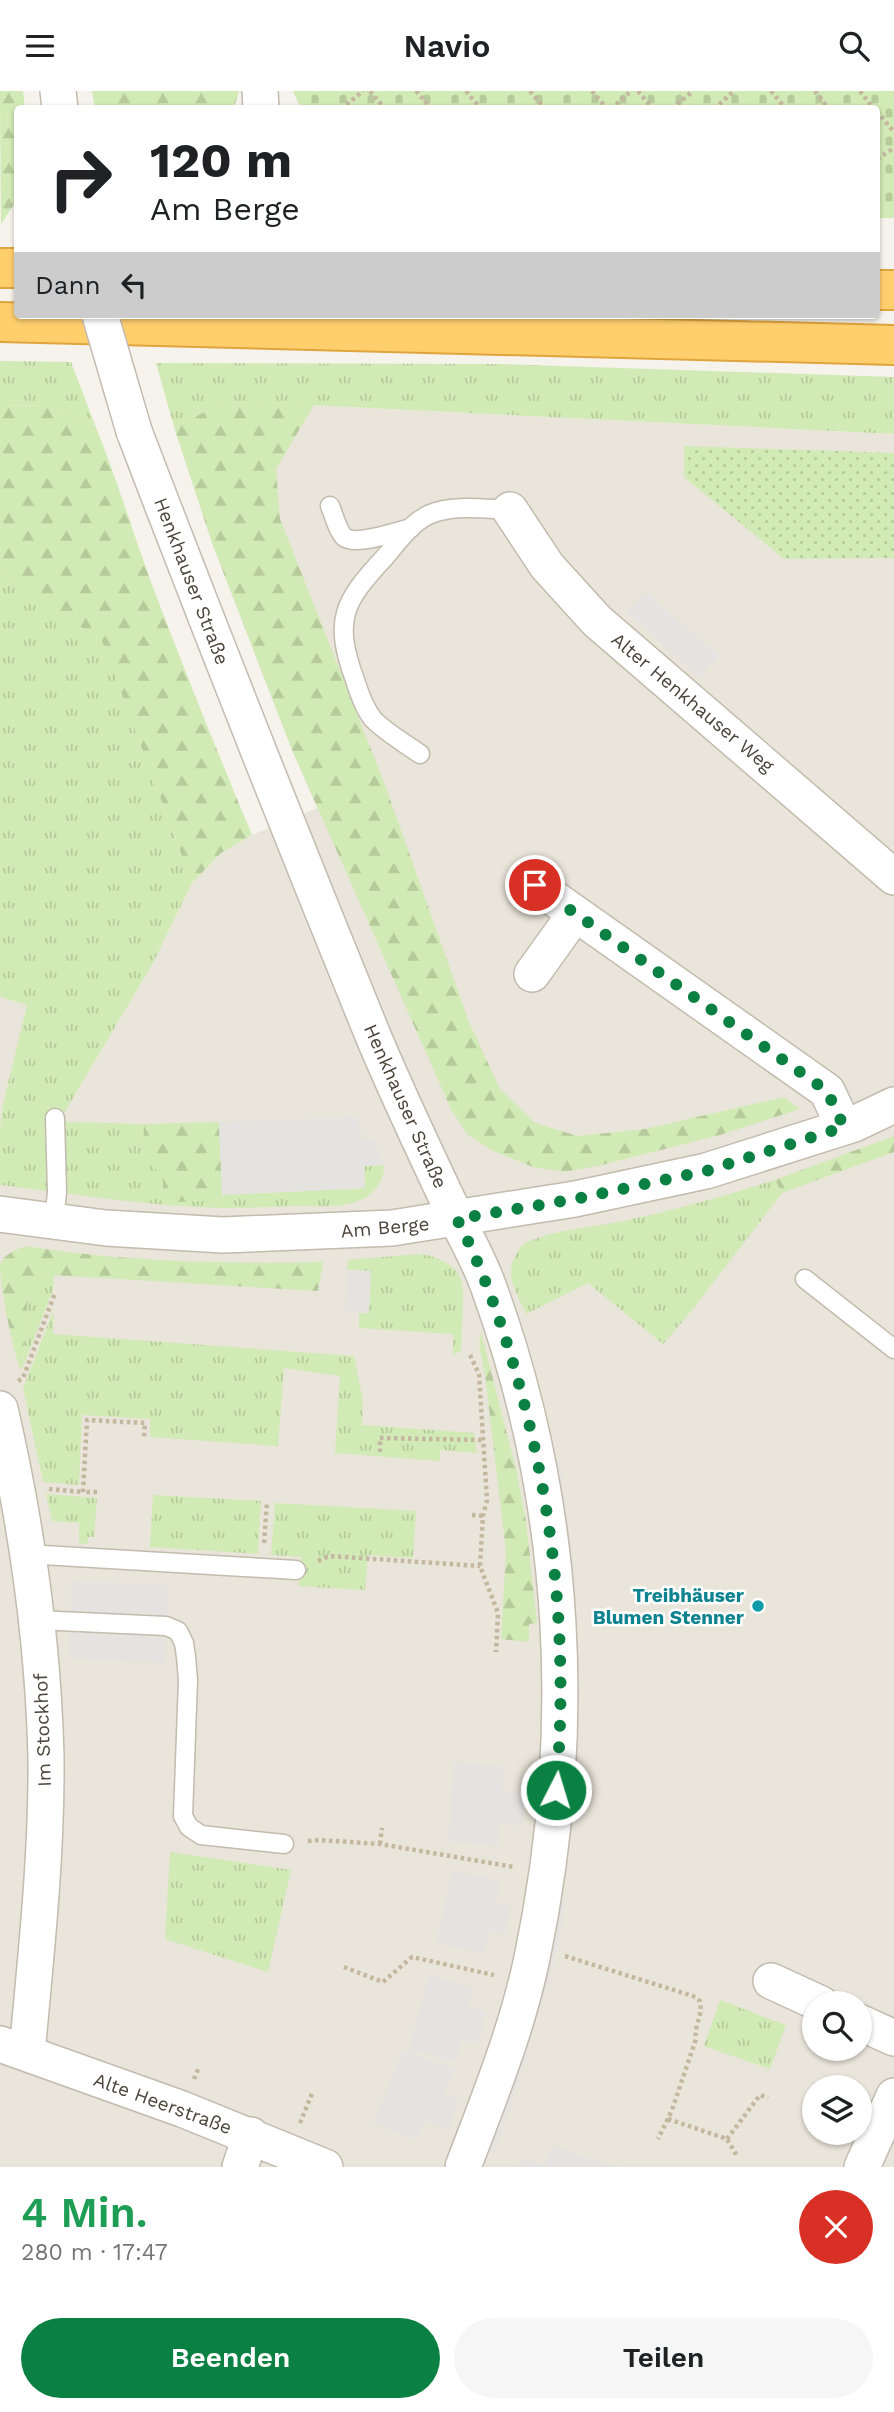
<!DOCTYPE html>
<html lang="de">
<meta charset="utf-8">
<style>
:root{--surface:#fff;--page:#f6f6f6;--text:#202124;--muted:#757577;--accent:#0b8043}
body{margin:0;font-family:"Work Sans",sans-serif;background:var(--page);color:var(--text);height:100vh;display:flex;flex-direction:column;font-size:26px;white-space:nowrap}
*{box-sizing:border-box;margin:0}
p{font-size:23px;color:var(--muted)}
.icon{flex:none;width:38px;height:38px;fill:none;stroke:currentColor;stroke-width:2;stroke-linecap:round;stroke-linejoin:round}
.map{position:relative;height:2076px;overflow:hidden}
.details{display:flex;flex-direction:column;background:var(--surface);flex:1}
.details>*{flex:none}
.guide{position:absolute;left:14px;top:14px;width:866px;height:214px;border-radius:7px;box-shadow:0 2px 5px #0004;background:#fff;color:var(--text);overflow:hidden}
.controls{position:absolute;left:802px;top:1900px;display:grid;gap:14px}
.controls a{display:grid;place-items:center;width:70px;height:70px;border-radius:50%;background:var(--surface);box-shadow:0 2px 5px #0004;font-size:35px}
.pin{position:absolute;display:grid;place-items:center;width:60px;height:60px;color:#fff;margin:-30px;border:4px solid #fff;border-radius:50%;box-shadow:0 2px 7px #0007}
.me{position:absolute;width:77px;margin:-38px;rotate:5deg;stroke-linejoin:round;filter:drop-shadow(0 0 5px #0008)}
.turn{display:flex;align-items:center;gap:24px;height:147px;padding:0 21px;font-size:32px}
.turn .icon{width:91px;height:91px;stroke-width:2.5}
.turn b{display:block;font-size:49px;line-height:60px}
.then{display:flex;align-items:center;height:66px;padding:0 21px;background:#0003;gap:14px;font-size:26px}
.round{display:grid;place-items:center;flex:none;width:74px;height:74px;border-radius:37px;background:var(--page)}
.headline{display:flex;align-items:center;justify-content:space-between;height:119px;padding:0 21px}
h1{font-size:42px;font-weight:600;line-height:52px;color:#1e9e55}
.button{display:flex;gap:14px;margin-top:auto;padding:14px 21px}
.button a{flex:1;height:80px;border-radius:42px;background:var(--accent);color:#fff;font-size:28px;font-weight:600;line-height:80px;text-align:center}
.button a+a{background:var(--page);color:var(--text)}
header{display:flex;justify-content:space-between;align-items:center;height:91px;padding:0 21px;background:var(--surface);font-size:32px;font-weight:600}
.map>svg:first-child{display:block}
.residential{fill:#eae5da;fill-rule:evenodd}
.grass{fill:url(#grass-tufts)}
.forest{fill:url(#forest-firs)}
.cemetery{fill:url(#cemetery-stones)}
.garden{fill:url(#garden-dots)}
.parking{fill:#e5e3e0}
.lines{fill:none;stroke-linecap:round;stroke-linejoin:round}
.service-casing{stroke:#c2bbae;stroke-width:21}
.minor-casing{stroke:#c2bbae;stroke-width:38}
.motorway-casing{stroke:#e0a43c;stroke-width:42}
.path{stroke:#c4b79f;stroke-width:4.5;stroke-dasharray:3.5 3.5;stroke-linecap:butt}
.service{stroke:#fff;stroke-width:18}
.minor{stroke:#fff;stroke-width:35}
.motorway{stroke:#ffcf6e;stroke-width:38}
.minor-bridge-casing{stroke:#c2bbae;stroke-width:38;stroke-linecap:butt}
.minor-bridge{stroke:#fff;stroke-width:35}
.route{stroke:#0b8043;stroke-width:12;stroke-dasharray:0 21.6}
.culture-dot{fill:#0f9aa8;stroke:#fff;stroke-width:2.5}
.labels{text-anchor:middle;stroke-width:5;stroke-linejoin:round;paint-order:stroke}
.street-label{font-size:19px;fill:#4b4439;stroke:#fff}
.culture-label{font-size:19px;font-weight:bold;fill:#0d838f;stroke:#fff;text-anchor:end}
</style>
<header><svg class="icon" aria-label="menu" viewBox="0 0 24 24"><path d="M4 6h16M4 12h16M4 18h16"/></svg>Navio<svg class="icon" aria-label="search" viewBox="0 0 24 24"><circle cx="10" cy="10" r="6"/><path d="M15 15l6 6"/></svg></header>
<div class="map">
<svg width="894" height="2076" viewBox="0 0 894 2076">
<defs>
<pattern id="grass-tufts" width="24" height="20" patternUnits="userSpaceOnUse" patternTransform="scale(1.75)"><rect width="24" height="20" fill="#d2eab5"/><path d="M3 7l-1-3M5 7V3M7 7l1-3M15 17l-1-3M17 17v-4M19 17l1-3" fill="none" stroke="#b6ca9c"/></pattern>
<pattern id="forest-firs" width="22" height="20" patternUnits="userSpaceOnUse" patternTransform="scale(1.75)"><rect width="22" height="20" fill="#d2eab5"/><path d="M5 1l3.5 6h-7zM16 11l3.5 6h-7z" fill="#b6ca9c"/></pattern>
<pattern id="cemetery-stones" width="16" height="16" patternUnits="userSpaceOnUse" patternTransform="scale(1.75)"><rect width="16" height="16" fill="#d2eab5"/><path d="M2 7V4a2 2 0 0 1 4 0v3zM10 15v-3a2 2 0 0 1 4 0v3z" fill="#b6ca9c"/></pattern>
<pattern id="garden-dots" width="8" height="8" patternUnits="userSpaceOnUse" patternTransform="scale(1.75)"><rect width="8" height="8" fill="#d2eab5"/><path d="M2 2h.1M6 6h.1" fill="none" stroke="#b6ca9c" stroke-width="1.8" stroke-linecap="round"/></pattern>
</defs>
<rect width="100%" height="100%" fill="#f6f3ec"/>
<path class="residential" d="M227 310 894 343V2076H0V906L27 914 63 1024 153 872 192 792 221 762 252 744 317 717 292 659 212 452 174 336ZM814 1913H859V1958H814ZM814 1997H859V2042H814Z"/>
<g class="grass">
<path d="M0 270 71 271 95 334 44 315 0 314Z"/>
<path d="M156 272 502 273 894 286V343L227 310 174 336Z"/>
<path d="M0 481 102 549 192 792 153 872 63 1024 67 1031 144 1033 143 1061 163 1084V1103L213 1110 222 1104 365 1097 364 1075 384 1074C385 1088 375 1102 363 1108 342 1118 316 1115 294 1115 256 1117 218 1118 181 1115 121 1111 60 1101 0 1094V1037L3 1013 27 914 0 906Z"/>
<path d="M775 1089 782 1102 693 1218 663 1253 588 1192 526 1223C513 1192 501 1182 523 1153 554 1138 590 1137 623 1130 675 1119 725 1105 775 1089Z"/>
<path d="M418 1163C437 1164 462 1175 463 1198 464 1217 461 1240 461 1260L453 1264V1243L359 1237V1221L368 1222 371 1180 347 1179 348 1169Z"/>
<path d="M34 1183 54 1184 53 1199 23 1276 28 1205Z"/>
<path d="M54 1218 53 1243 354 1265 363 1310 362 1334 474 1342 477 1362 440 1359V1370L335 1362 340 1285 284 1277 278 1355 150 1346V1328L82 1324 79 1394 43 1391 23 1297Z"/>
<path d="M46 1403 97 1407 94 1446H88V1453L79 1452V1432L52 1430Z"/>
<path d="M153 1404 261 1410 258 1463 150 1456Z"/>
<path d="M275 1412 416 1420 413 1467 368 1464 365 1499 298 1495 301 1466 271 1464Z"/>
<path d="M170 1761 291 1779 268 1881 165 1848Z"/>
<path d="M720 1909 786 1934 770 1978 704 1955Z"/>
</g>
<g class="forest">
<path d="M0 0H23L25 17 18 18 17 109 1 133Z"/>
<path d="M92 0H239L234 17 95 18Z"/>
<path d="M227 310 314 314 276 378 280 428 384 691 469 931 500 998 535 1032 578 1045 645 1038 784 1006 800 1018 720 1044 602 1074 565 1081 533 1076 493 1060 467 1043 451 1018 292 659 212 452 174 336Z"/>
<path d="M0 314 44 315 95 334C116 385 132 439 151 491 183 576 217 660 252 744L221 762 192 792 102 550 0 481Z"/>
<path d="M219 1031 222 1104 213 1110 171 1111 163 1103V1084C139 1066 143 1062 144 1033Z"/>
<path d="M894 1045V1061L782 1102 775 1089Z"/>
<path d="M26 1155C124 1171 224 1173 323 1171L318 1200 35 1183 28 1205 23 1276 20 1278C12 1252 0 1200 0 1174 3 1163 16 1159 26 1155Z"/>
<path d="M481 1241 516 1378 526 1430 537 1532 529 1533V1551L501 1548 506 1461 485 1284 479 1253Z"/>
</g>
<path class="cemetery" d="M293 0H894V127H877V18H301Z"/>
<path class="garden" d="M684 355 894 362V467L784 468 684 386Z"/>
<g class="parking">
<path d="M646 501 719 565 699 586 627 521Z"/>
<path d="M356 1026 364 1049 374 1048 384 1074 364 1075 365 1097 222 1104 219 1031Z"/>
<path d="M347 1179 371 1180 369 1222 345 1221Z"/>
<path d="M551 1370H560L577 1500 570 1501Z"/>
<path d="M71 1490 168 1494 166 1572 70 1568Z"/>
<path d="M454 1671 504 1675 502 1700 526 1702 523 1735 500 1733 498 1755 448 1751Z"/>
<path d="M452 1779 500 1790 496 1812 511 1815 505 1844 490 1841 484 1863 436 1852Z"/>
<path d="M557 1807 567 1808 554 1872 522 1980 494 2062 488 2060Z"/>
<path d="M429 1884 473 1896 468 1916 486 1921 478 1953 461 1949 456 1971 409 1958Z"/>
<path d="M403 1959 455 1978 444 2003 459 2009 449 2040 424 2030 416 2049 373 2032Z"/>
<path d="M552 2054 579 2064 619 2076H518L522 2067 545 2075Z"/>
</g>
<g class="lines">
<defs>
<g id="service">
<path d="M330 415C334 424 337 439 344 446 356 455 396 441 411 437"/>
<path d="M420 663C405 652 385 641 373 628 364 617 359 602 355 589 333 529 343 511 385 466 399 450 414 427 436 421 460 414 485 418 510 419"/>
<path d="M54 1130 57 1101 55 1027"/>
<path d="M805 1188 894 1258"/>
<path d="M26 1463 296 1479"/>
<path d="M37 1529 166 1535 178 1540 184 1552 186 1566 188 1589 183 1725 189 1736 201 1744 284 1753"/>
</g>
<g id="minor">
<path d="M58 0 60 18"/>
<path d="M260 0 261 18"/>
<path d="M134 340C212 544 292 746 374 947 398 1004 424 1059 450 1114 463 1142 479 1168 489 1197 568 1414 579 1642 532 1867 517 1939 489 2007 463 2076"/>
<path d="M510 419 547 475 597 530 894 786"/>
<path d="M535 794 827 1000 844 1036"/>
<path d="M532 883 575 823"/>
<path d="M0 1123 106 1137 223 1144 392 1137 575 1108 706 1080 854 1033 894 1014"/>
<path d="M0 1318C26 1431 43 1549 46 1665 47 1764 36 1863 27 1962"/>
<path d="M771 1890 821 1913"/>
<path d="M859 1931 894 1947"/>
<path d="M0 1953 182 2018 325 2076"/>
<path d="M240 2076 251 2044"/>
<path d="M862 2076 894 2005"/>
</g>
<g id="motorway">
<path d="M0 177H18"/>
<path d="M877 199H894"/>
<path d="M0 231 894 254"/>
</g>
</defs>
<use href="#service" class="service-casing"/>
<use href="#minor" class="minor-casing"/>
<use href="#motorway" class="motorway-casing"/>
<g class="path">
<path d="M370 0 385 18"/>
<path d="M416 0 432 18"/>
<path d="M466 0 481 18"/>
<path d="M530 0 545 18"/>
<path d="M592 0 607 18"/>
<path d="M638 0 653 18"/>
<path d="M771 0 786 18"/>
<path d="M815 0 829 18"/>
<path d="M860 0 874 18"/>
<path d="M341 18 363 0"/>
<path d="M611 18 631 0"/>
<path d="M672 18 693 0"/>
<path d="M714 18 734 0"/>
<path d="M877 20 894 41"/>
<path d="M877 68 894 57"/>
<path d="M470 1264 479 1283 487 1409 483 1425 480 1475 498 1522 496 1561"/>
<path d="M18 1290 23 1287 55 1202"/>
<path d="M380 1361V1347L483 1349"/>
<path d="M49 1398 83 1401"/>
<path d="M97 1401H83L87 1329 145 1332 144 1346"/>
<path d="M472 1424 483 1425"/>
<path d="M264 1452 267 1411"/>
<path d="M318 1470 329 1465 480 1475"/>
<path d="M308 1750 319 1749 380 1753 514 1776"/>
<path d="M380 1753 382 1737"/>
<path d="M565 1865 693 1905 700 1910C703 1925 694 1934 696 1948L672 2019 658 2048"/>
<path d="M344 1876 383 1891 412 1866 494 1884"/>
<path d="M194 1988 199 1976"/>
<path d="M668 2028 727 2048 737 2065"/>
<path d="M300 2032 313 2000"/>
<path d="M727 2048 760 2004 768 2007"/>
</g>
<use href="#service" class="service"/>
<use href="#minor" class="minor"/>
<use href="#motorway" class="motorway"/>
<defs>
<path id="minor-bridge" d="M100 224 134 340"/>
</defs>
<use href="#minor-bridge" class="minor-bridge-casing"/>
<use href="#minor-bridge" class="minor-bridge"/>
</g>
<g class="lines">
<path class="route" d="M535 794 827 1000 844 1036 706 1080 575 1108 457 1128C481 1174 498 1222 513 1272 554 1411 569 1555 556 1699"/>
</g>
<circle class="culture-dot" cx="758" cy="1515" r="7"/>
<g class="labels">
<g class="street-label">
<text transform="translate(192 490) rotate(69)" y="7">Henkhauser Straße</text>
<text transform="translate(693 611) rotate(40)" y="7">Alter Henkhauser Weg</text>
<text transform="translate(406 1015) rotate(66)" y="7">Henkhauser Straße</text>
<text transform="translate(385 1136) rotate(-5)" y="7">Am Berge</text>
<text transform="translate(42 1639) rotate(-92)" y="7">Im Stockhof</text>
<text transform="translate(163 2012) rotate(20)" y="7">Alte Heerstraße</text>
</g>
<g class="culture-label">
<text x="744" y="1511">Treibhäuser<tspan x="744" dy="22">Blumen Stenner</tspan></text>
</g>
</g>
</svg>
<div class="controls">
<a><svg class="icon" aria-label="search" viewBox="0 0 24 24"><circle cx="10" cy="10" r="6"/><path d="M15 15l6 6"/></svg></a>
<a><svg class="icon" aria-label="layers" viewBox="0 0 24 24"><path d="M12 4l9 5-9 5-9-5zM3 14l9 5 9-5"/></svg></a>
</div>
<div class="pin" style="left:535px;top:794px;background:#d93025"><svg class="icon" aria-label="arrive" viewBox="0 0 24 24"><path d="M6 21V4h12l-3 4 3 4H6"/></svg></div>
<svg class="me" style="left:556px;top:1699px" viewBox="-20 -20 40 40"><circle r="17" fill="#0b8043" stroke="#fff" stroke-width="3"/><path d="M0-11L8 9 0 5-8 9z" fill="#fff"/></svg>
<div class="guide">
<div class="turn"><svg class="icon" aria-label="right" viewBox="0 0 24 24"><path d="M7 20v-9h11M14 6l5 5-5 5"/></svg><div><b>120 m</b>Am Berge</div></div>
<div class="then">Dann<svg class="icon" aria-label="left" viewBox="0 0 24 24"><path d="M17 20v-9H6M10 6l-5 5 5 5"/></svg></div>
</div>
</div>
<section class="details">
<div class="headline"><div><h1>4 Min.</h1><p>280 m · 17:47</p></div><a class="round" style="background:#d93025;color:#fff"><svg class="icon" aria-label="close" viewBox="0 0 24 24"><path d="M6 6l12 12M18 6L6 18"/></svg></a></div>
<div class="button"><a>Beenden</a><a>Teilen</a></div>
</section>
